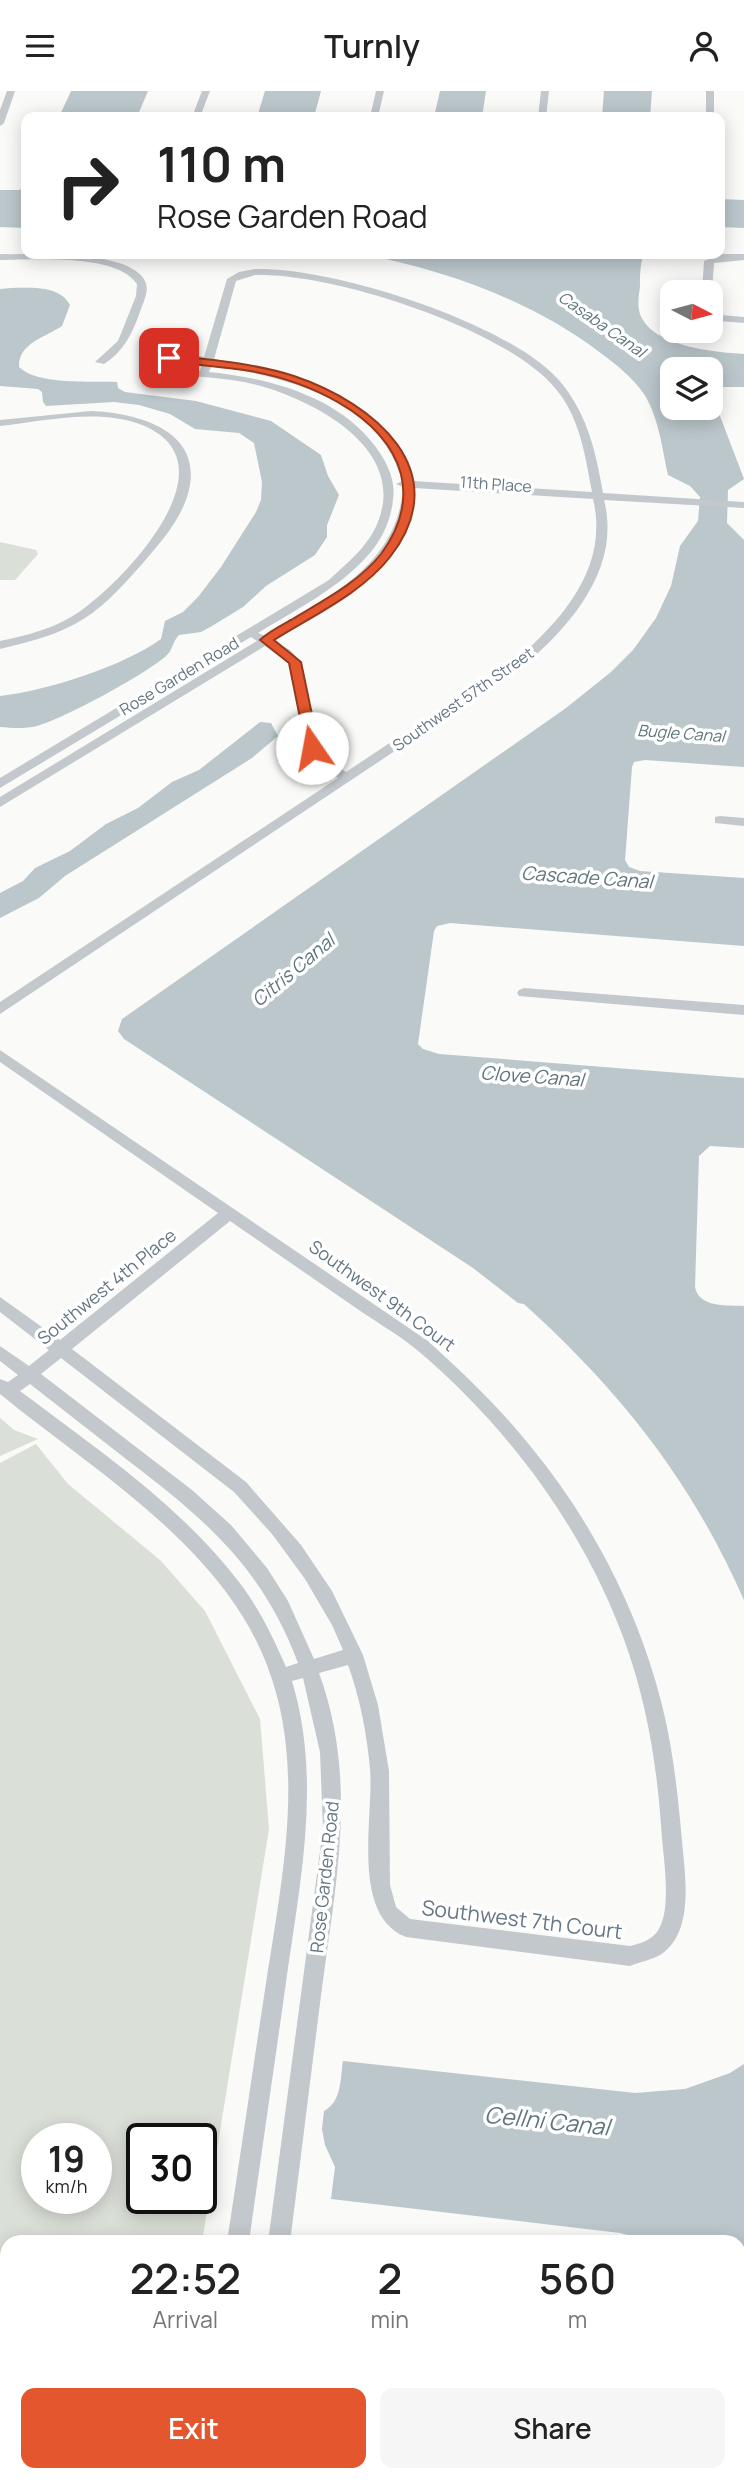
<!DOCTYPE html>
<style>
:root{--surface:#fff;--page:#f6f6f6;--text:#222;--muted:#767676;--accent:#e4572e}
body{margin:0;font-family:Manrope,sans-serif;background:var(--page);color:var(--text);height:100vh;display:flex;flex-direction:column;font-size:26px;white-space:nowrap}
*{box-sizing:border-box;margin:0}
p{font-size:23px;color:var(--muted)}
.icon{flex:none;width:38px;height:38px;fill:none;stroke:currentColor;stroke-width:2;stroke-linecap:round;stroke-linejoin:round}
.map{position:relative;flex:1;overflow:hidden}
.side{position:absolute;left:0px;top:2144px;width:746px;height:247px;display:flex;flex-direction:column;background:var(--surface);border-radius:21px 21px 0 0;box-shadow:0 4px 18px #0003}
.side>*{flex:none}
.hud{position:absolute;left:21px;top:21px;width:704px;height:147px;border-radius:14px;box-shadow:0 4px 18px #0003;background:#fff;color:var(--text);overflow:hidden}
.needle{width:46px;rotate:96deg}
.tools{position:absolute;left:660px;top:189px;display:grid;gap:14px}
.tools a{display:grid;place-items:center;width:63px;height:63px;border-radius:14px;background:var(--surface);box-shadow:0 4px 18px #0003;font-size:35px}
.speed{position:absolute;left:21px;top:2032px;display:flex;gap:14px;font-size:35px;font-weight:700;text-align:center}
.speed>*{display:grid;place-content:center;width:91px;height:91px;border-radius:50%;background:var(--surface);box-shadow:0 4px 18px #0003;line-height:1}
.speed small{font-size:18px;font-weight:400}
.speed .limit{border:4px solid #111;border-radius:10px;background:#fff;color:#111}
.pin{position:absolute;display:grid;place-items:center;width:60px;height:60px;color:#fff;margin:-30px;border-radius:14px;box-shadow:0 4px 10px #0006}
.me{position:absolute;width:77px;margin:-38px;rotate:348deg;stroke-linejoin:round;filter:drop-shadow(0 0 5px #0008)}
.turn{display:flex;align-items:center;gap:24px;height:147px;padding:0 21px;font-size:32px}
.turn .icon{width:91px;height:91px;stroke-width:2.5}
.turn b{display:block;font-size:49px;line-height:60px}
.eta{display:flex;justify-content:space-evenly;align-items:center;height:119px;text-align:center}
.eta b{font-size:42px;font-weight:600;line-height:49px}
.primary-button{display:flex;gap:14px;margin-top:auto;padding:14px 21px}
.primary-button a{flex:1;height:80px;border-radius:14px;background:var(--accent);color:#fff;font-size:28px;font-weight:600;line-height:80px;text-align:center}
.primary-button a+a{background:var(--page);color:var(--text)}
header{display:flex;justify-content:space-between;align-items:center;height:91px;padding:0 21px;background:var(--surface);font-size:32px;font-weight:600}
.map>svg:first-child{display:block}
.green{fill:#dadfd7;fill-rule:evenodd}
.water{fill:#bbc7cb;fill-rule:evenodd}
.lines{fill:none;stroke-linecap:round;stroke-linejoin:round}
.minor{fill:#c3c8cc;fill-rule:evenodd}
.route{fill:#e4572e;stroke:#94391e;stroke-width:2}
.labels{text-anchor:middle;stroke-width:7;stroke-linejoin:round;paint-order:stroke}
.far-water-label{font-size:16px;font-style:italic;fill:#60757c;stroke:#fff}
.far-street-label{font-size:16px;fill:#657683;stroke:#fff}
.street-label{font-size:18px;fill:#657683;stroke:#fff}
.water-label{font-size:19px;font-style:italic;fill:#60757c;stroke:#fff}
.near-street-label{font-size:21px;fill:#657683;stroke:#fff}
.near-water-label{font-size:23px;font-style:italic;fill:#60757c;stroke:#fff}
</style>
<header><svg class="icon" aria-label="menu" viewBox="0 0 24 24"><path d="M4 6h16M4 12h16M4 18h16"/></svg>Turnly<svg class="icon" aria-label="person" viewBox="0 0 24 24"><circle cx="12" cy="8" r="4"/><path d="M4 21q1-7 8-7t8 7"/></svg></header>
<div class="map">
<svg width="744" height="2390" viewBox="0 0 744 2390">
<rect width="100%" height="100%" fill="#fafaf8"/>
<g class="green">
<path d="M0 451 36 459 38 463 15 489H0Z"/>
<path d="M0 1327 14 1339 38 1348 0 1365Z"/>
<path d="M36 1353 68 1393 160 1469 205 1520 260 1628 269 1738 202 2151H7V2384H165L164 2390H0V1372ZM37 2048H96V2107H37ZM142 2048H201V2107H142Z"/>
</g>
<g class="water">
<path d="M71 0H148L137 26H59Z"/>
<path d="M265 0H321L314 26H257Z"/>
<path d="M440 0H486L482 26H434Z"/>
<path d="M604 0H652L650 26H602Z"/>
<path d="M26 96V137L0 136V99H19Z"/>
<path d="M719 108 744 109V137L719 136Z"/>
<path d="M363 163H524L552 167 577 163H644C640 173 640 184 640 195 639 204 637 214 640 223 652 256 715 261 744 263V296H720L712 304 744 388 728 399 727 432 744 449V676L645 669 634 671 632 676 625 769 629 776 640 780 744 787V855L450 832 437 835 434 840 418 953 423 958 439 963 744 987V1057L710 1055 699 1065 695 1196C699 1217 727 1214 744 1215V1509C691 1389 621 1301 524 1213L518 1212 473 1177 124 948 118 940 122 928 566 617 611 581 633 559 656 527 671 495 680 455 698 430 700 406 690 395 668 384C662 357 659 327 644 303 633 287 617 274 602 263 533 210 448 180 363 163ZM672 278H710V317H672Z"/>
<path d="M11 197C31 197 59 194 70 214L62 235C46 246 18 252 19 276 36 294 92 290 117 291L118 297 125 301 196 310 271 330 321 364 328 385 339 404 327 434V446L315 464 266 495 243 516 212 535 201 541 179 544C172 551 173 560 165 566 142 585 65 627 37 635 24 638 13 637 0 636V605C46 600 124 575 161 548L165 530 183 521 198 506 221 476 256 421 261 409 262 391 254 352 239 342 195 338 170 323 139 314 114 311 46 315 43 311 42 301 38 298 0 295V198Z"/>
<path d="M260 631 271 632 278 645 252 667 65 785 39 807 0 827V802L23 790 35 777 70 760 106 733 138 717 172 691 199 679Z"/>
<path d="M343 1970 635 2002 685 1998 730 1982 744 1973V2209L739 2203 738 2151H655L620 2142 331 2108 335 2076 325 2054 322 2038 324 2020C342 2010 340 1989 343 1970Z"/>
</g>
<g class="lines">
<g class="minor">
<path d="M7 0H15L4 32 0 35V19Z"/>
<path d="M202 0H210L200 26H192Z"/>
<path d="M376 0H384L378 26H370Z"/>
<path d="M541 0H549L546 26H538Z"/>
<rect x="706" y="0" width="8" height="26"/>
<path d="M0 163C32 164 129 158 145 190 150 200 143 211 140 221 132 243 124 260 104 273L95 271 118 250 136 205 137 193C116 162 34 169 0 169Z"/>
<path d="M723 163H744V169L714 172 712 201H702L704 170Z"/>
<path d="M255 178C330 175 516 233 563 294 588 326 596 362 603 402L744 411V417L604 409C621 475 574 531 527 572L0 923V911L338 687 318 673 306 657 289 572 265 555 0 716V706L257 550 251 546 0 697V687L329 489C348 471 371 453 379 428 405 356 313 309 257 294 225 285 190 287 157 281L149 275 151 268C169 262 186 263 204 266L227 188 239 181ZM255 184C331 181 505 237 555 297 580 326 585 364 592 401L413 390C389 303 292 282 214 268L236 190ZM178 269 202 272 200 280 159 274 164 270ZM212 274C286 287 380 307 402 390L396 393 403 396C398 475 325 508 265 545L258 542C297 518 340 497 370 462 383 447 391 428 393 409 396 389 387 371 375 355 337 305 269 287 209 281ZM414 397 593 408C609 474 565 526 519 566L346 681 331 671 318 657 301 571 290 559 274 550C334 512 409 477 414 397Z"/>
<path d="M710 219 721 224 744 226V232L719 230 710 226Z"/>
<path d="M91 320C140 322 208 341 187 406 179 431 159 453 143 472 125 492 107 513 85 527 59 544 29 551 0 558V550C28 544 56 537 79 521 124 490 237 372 142 334 99 317 45 330 0 335V329Z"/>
<path d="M720 725 744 727V735L715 732V726Z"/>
<path d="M524 897 744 914V924L519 905 517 902 519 899Z"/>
<path d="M0 959 428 1250C464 1283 500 1317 531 1356 592 1430 639 1521 662 1614 673 1658 678 1704 682 1750 685 1784 695 1842 660 1864 651 1869 640 1871 630 1875L406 1846C350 1824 374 1726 370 1678 367 1643 360 1607 348 1574L319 1582C358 1689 336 1789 322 1897 311 1982 301 2066 290 2151H268L323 1738 320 1661 303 1587 292 1590C322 1690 300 1791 286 1891 274 1978 261 2064 249 2151H227C240 2067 252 1983 265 1899 286 1760 319 1624 226 1501 165 1420 77 1366 0 1303V1288L8 1291 18 1284 0 1270V1255L29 1275 49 1259 0 1221V1206L60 1249 218 1122 0 971ZM230 1130C272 1159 314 1188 356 1217 376 1231 399 1244 417 1259 524 1349 613 1478 644 1616 654 1659 659 1702 662 1747 664 1771 672 1821 657 1841 650 1850 641 1852 630 1855L410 1828 396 1816 390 1794 389 1680 378 1614 363 1564 332 1500 301 1454 246 1391 72 1258ZM61 1267 234 1401 272 1443 305 1488 332 1534 343 1559 314 1568 288 1510 267 1477 231 1434 192 1399 41 1283ZM30 1293C62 1318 94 1343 126 1368 205 1428 262 1476 298 1572L286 1576C273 1546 259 1517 239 1491 180 1414 97 1358 20 1300Z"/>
<path d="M193 2384H215L214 2390H192Z"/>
<path d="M237 2384H259L258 2390H236Z"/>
<path d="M294 2384H316L315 2390H293Z"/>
<rect x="646" y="2384" width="22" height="6"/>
</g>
</g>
<path class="route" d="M169 264C211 269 253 272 294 285 374 312 457 380 390 466 361 503 312 525 274 549L301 571 319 657 317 659 312 661 306 657 289 572 260 549C268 541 280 535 291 529 322 510 358 492 381 463 398 440 408 412 401 383 384 321 302 288 244 279 218 275 191 274 165 269V265Z"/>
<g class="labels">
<g class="far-water-label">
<text transform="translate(602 233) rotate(35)" y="6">Casaba Canal</text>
<text transform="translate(681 642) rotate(4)" y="6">Bugle Canal</text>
</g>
<g class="far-street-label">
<text transform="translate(496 393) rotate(4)" y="6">11th Place</text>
<text transform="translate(179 585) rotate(-31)" y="6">Rose Garden Road</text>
<text transform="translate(463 608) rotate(-35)" y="6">Southwest 57th Street</text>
</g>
<g class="street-label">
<text transform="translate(107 1196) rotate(-39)" y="6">Southwest 4th Place</text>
<text transform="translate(382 1205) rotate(36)" y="6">Southwest 9th Court</text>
<text transform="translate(325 1786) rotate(-84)" y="6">Rose Garden Road</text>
</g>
<g class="water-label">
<text transform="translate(587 786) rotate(4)" y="7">Cascade Canal</text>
<text transform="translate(293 879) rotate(-40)" y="7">Citris Canal</text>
<text transform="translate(532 985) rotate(4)" y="7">Clove Canal</text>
</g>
<g class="near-street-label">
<text transform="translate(522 1829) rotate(7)" y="7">Southwest 7th Court</text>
</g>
<g class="near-water-label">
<text transform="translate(547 2030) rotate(6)" y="8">Cellni Canal</text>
</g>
</g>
</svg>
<div class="tools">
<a><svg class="needle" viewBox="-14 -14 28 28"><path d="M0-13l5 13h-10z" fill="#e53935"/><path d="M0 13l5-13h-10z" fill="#767676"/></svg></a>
<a><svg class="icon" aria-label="layers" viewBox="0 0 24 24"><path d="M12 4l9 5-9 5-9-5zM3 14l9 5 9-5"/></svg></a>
</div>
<div class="speed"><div>19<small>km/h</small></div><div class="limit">30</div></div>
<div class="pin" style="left:169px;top:267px;background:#d93025"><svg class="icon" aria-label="arrive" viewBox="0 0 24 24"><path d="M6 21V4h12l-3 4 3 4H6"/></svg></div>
<svg class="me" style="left:312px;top:657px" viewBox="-20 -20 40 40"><circle r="19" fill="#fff"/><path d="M0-13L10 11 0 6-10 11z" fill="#e4572e"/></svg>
<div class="hud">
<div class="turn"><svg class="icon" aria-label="right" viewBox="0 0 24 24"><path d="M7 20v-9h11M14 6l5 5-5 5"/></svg><div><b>110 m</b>Rose Garden Road</div></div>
</div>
<section class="side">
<div class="eta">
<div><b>22:52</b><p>Arrival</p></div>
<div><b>2</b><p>min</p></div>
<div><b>560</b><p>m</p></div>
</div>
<div class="primary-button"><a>Exit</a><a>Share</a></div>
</section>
</div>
